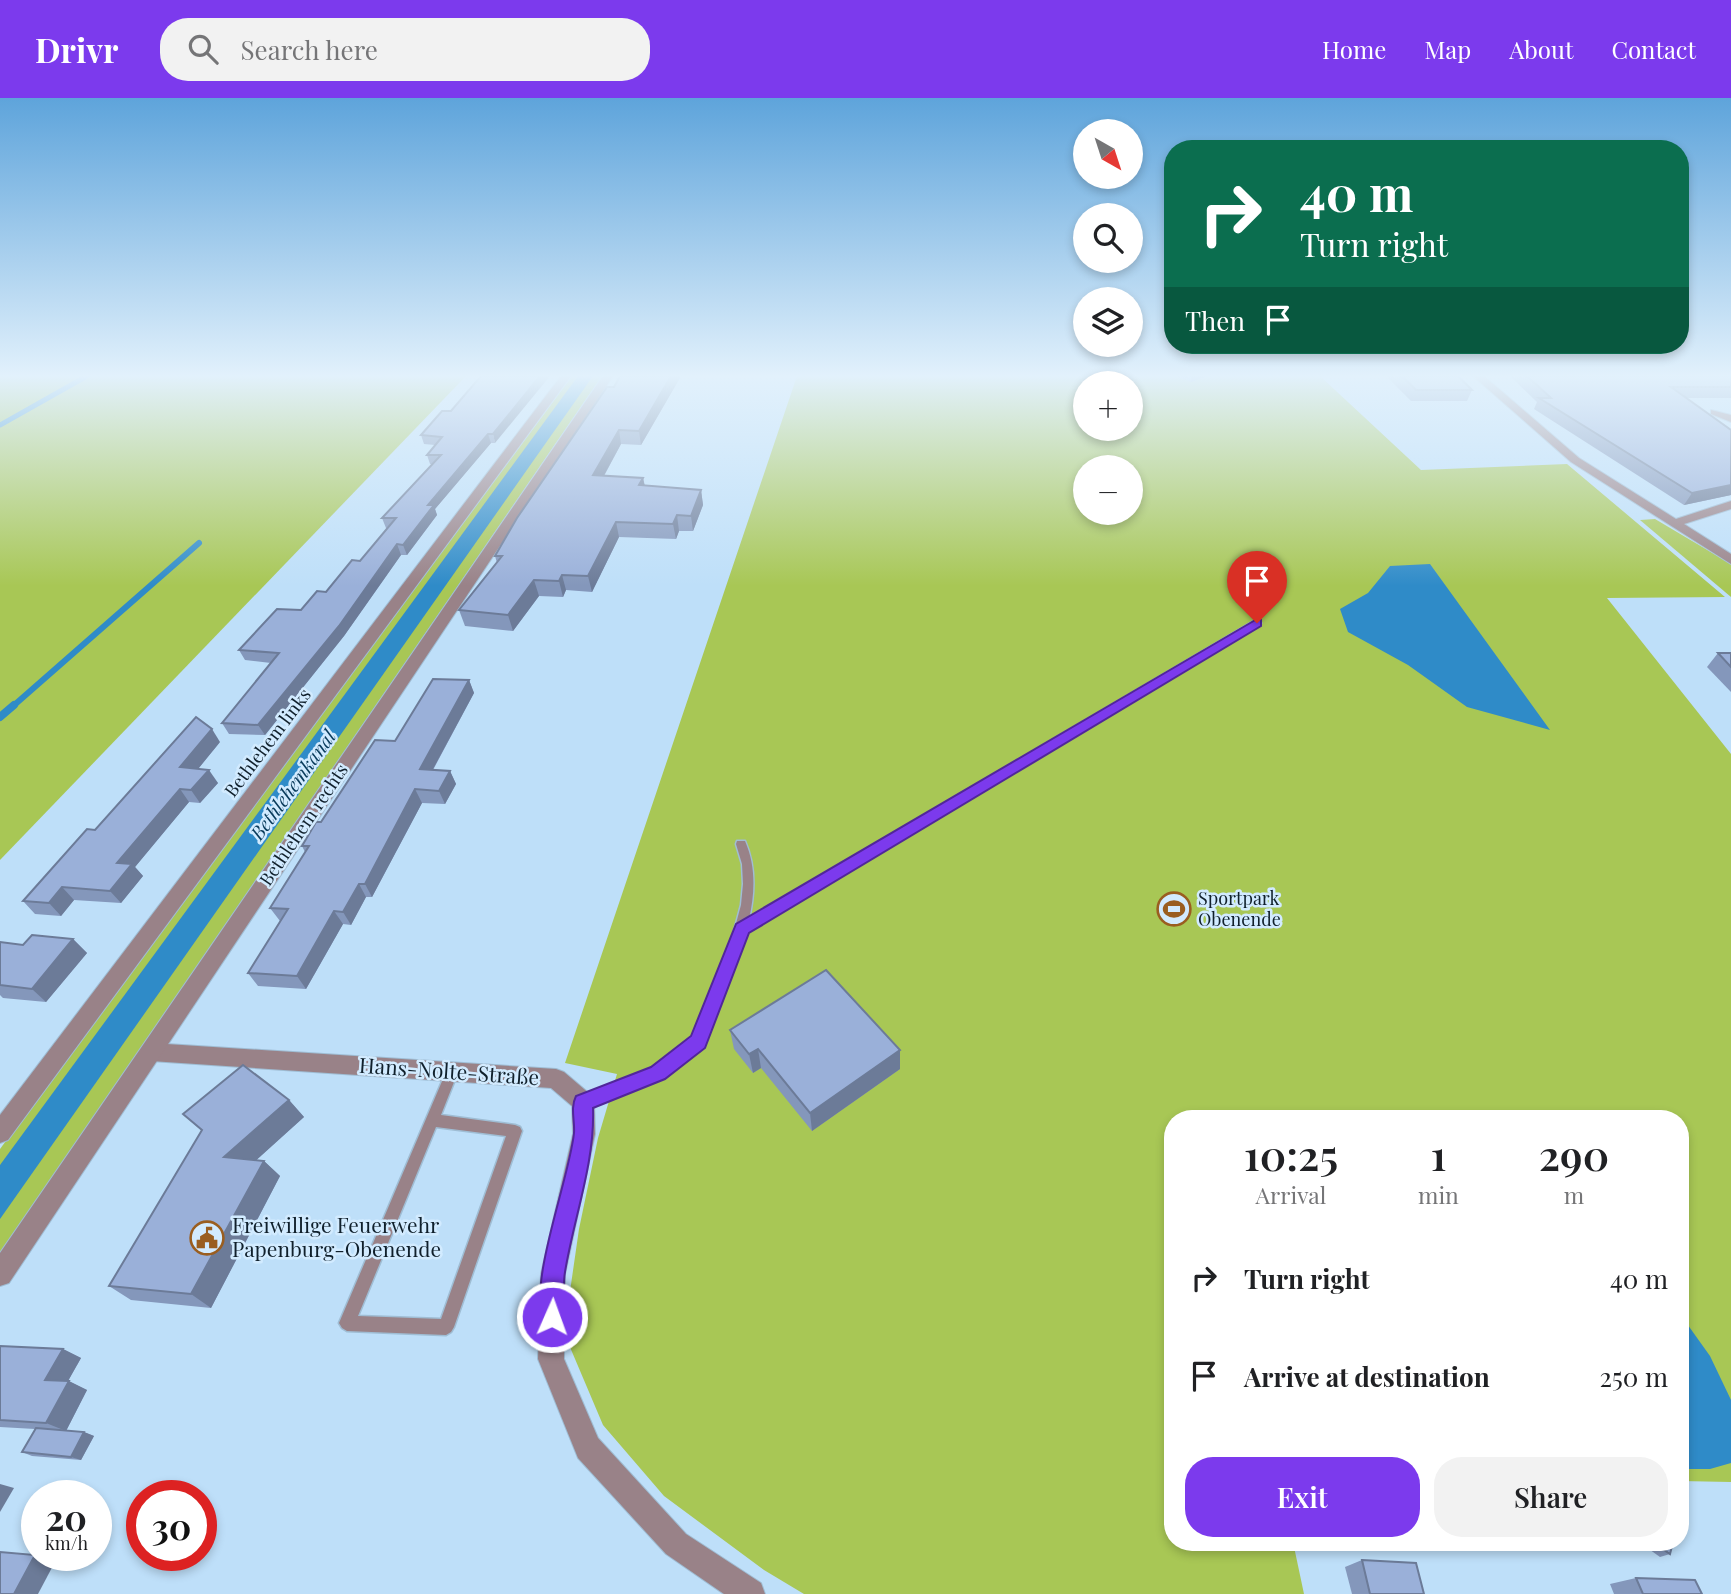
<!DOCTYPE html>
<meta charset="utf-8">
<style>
:root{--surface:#fff;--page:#f2f2f2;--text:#202124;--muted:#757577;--accent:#7c3aed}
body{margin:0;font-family:"Playfair Display",serif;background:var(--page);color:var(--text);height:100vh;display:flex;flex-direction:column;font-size:26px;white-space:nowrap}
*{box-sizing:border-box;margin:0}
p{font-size:23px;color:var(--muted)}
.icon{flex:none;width:38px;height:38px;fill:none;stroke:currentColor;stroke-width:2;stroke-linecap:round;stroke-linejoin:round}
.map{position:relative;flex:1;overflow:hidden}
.details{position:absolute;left:1164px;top:1012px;width:525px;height:441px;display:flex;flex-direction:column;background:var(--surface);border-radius:28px;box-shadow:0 4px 10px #0003}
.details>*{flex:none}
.banner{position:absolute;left:1164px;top:42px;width:525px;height:214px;border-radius:28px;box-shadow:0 4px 10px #0003;background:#0b6e4f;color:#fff;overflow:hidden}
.needle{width:46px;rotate:141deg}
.controls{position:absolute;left:1073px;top:21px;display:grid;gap:14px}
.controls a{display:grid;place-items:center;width:70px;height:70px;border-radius:50%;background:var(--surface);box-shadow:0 4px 10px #0003;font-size:35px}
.speed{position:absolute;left:21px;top:1382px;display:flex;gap:14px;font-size:35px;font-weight:700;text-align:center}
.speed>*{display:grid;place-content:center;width:91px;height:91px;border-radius:50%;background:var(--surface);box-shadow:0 4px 10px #0003;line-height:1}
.speed small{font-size:18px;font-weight:400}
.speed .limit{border:10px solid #d22;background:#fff;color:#111}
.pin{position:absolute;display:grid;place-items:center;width:60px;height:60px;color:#fff;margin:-72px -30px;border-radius:50% 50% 50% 0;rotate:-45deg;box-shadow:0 0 7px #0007}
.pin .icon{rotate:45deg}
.me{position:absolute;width:77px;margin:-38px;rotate:2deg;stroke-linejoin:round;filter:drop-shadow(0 0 5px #0008)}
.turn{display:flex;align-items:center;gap:24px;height:147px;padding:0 21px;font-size:32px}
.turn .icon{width:91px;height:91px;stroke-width:2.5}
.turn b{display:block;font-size:49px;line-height:60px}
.then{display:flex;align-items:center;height:66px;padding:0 21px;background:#0003;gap:14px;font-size:26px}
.eta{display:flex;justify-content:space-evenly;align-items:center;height:119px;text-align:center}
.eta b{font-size:42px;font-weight:600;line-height:49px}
.primary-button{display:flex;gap:14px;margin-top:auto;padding:14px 21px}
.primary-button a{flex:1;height:80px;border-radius:28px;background:var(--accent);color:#fff;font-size:28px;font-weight:600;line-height:80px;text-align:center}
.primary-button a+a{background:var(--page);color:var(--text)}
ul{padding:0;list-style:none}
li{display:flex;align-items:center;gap:21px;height:98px;padding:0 21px}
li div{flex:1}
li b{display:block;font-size:26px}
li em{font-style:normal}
header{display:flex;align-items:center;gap:42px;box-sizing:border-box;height:98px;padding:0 35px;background:var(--accent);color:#fff}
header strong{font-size:33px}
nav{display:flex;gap:38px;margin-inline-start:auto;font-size:24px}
.search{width:490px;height:63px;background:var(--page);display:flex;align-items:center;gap:18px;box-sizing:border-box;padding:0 24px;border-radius:28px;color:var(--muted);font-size:26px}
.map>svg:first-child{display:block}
.green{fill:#a8c755;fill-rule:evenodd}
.water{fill:#2f8bc8}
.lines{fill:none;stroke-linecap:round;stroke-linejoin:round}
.stream-far2{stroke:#2f8bc8;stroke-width:5}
.stream-far1{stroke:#2f8bc8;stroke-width:6}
.stream{stroke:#2f8bc8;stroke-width:8}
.service-casing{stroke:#9fbdd4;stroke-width:3}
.minor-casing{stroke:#9fbdd4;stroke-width:2}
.tertiary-casing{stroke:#9fbdd4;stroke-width:2}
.service{fill:#998288;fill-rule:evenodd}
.minor{fill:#998288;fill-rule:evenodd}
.tertiary{fill:#998288;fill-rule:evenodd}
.wall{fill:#8497bb}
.shaded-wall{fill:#6c7b98}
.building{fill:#9ab0d9;stroke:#6c7b98;stroke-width:2}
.route{fill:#7c3aed;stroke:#51269a;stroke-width:2}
.labels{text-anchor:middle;stroke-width:5;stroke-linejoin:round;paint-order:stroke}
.street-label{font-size:18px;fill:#10202c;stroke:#d2ebff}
.poi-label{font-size:18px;fill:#10202c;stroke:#d2ebff;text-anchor:start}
.water-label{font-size:19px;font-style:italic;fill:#093b5b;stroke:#d2ebff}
.near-street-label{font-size:21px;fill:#10202c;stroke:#d2ebff}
.near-poi-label{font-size:21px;fill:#10202c;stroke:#d2ebff;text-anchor:start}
</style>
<header>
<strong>Drivr</strong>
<div class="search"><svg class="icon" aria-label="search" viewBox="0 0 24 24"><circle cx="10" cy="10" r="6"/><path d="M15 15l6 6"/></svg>Search here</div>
<nav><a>Home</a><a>Map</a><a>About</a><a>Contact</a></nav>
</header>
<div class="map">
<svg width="1731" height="1496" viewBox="0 0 1731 1496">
<rect width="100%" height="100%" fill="#bedff9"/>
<g class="green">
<path d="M0 278H466L0 762Z"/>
<path d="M572 278H602L0 1155V1051Z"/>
<path d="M797 278H1320L1421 372 1567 366 1725 499 1607 500 1731 656V1384L1680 1383V1020H1172V1444H1293L1304 1496H804L764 1472 664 1398 603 1327 564 1235 579 1131 598 1040 617 976 565 965ZM1085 285H1130V331H1085ZM1085 369H1130V415H1085Z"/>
<path d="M1655 421 1731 466V499L1640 422Z"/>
</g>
<g class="water">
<path d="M578 278H593L0 1121V1067Z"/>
<path d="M1430 466 1550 632 1467 609 1408 567 1348 534 1340 511 1368 495 1390 468Z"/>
<path d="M1680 1216 1710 1258 1731 1302V1365L1710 1371H1680Z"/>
</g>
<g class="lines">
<path class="stream-far2" d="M0 327 87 278"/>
<path class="stream-far1" d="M12 609 199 445"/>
<path class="stream" d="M0 619 14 607"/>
<defs>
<g id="service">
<path d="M1254 523H1257L1261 525 746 834 710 932 700 949 689 960 662 978 633 991 583 1010 578 1008 576 1004 578 1000 623 983 653 970 680 952 695 938 730 848 741 807 743 786 742 766 736 746 737 743H745C756 768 755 795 749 821Z"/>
<path d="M452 968 457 970 458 974 441 1017 515 1027 520 1029 522 1033 454 1229 451 1234 446 1237 347 1233 342 1230 339 1225 446 974 447 970ZM436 1029 506 1038 441 1221 358 1218Z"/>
</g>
<g id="minor">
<path d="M561 278H571L8 1042 0 1045V1017Z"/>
<path d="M1473 278H1484L1579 360 1676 421 1731 403V411L1684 426 1731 456V466L1571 364Z"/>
<path d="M1711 312 1731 317V324L1711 316Z"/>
<path d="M151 945 556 971 564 974 591 997 594 1004 595 1036 565 1176 564 1261 598 1340 686 1436 761 1485 765 1496H724L666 1456 578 1360 538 1261 541 1176 573 1036 572 1008 551 990 151 963 144 961 141 954 144 947Z"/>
</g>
<path id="tertiary" d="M603 278H613L9 1185 0 1188V1155Z"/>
</defs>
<use href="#service" class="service-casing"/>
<use href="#minor" class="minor-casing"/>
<use href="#tertiary" class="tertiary-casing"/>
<use href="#service" class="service"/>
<use href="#minor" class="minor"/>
<use href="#tertiary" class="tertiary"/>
</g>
<g class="wall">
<path d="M481 278 495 345H491L435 411 437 417 407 457H401L344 538 265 637 229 636 222 625 271 565 245 562 239 552 301 512 326 494 360 463 388 430H386L382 420 432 366H430L427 357 435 347 424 346 421 337 451 313Z"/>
<path d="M681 278 641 347 621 346 604 378 643 380 645 388 701 392 703 407 693 433H679L676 441 619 439 592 494 566 492 563 499 539 498 513 533 465 528 459 512 497 465 495 458 614 289Z"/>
<path d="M1176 278H1207L1191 284Z"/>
<path d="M1386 278H1458L1472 292 1467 303H1411Z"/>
<path d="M1510 278H1731V300H1686L1731 332V397L1684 407 1534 311 1537 304Z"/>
<path d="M1718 555H1731V594L1707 569Z"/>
<path d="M469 582 474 595 433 672 450 673 456 686 445 706 422 705 372 799H366L351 827 343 826 306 891 258 888 248 875 281 823H280L270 810 305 754 302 748 321 724 395 643Z"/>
<path d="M220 644 198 671 218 685 200 705 189 704 135 769 143 778 121 805 74 802 61 818 35 816 23 803 95 732Z"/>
<path d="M73 841 87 855 46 904 3 900 0 897V844L23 847Z"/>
<path d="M730 932 900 971 812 1033 761 970 753 975 734 951Z"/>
<path d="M289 1002 304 1019 256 1062 264 1063 280 1078 211 1210 131 1202 109 1188 202 1033 183 1016Z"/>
<path d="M0 1248 63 1251 81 1260 68 1283 87 1292 66 1333 84 1334 94 1338 81 1362 32 1358 22 1354 35 1331 0 1329Z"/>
<path d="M1639 1444H1673L1670 1456 1660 1459Z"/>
<path d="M1362 1462 1424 1496H1352L1345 1469Z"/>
<path d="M1636 1480 1702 1496H1614L1610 1486Z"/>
</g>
<g class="shaded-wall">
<path d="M540 278H550L495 345 493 336Z"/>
<path d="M671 278H681L641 347 639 333Z"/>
<path d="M1192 278H1207L1191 284Z"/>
<path d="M619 332 621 346 596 392 593 377Z"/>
<path d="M488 336 491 345 435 411 437 417 407 457 403 447 428 407Z"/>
<path d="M643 380 646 395 639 387Z"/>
<path d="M1731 387V397L1684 407 1692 395Z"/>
<path d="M701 392 703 407 693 433 691 418Z"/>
<path d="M677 417 679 433 676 441 673 426Z"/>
<path d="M616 424 619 439 592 494 588 478Z"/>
<path d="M397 446 401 457 344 538 265 637 258 627Z"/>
<path d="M562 477 566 492 563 499 559 483Z"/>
<path d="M534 482 539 498 513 533 508 517Z"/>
<path d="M469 582 474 595 426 684 420 671Z"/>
<path d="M212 631 220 644 189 682 180 669Z"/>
<path d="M209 672 218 685 200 705 191 692Z"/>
<path d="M450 673 456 686 445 706 439 693Z"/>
<path d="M180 691 189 704 135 769 143 778 121 805 110 793 117 765Z"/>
<path d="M415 691 422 705 372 799 365 786Z"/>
<path d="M359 786 366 799 351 827 343 814Z"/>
<path d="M62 789 74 802 61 818 49 805Z"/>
<path d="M334 813 343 826 306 891 297 878Z"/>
<path d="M73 841 87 855 46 904 32 891Z"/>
<path d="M758 951 761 970 753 975 749 956Z"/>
<path d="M900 952V971L812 1033 810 1015Z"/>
<path d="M289 1002 304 1019 242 1075 224 1059Z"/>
<path d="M264 1063 280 1078 211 1210 191 1196Z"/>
<path d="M63 1251 81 1260 64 1290 45 1282Z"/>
<path d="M69 1283 87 1292 66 1333 46 1325Z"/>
<path d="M84 1334 94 1338 81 1362 71 1359Z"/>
<path d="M0 1386 14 1390 0 1414Z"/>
<path d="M35 1457 56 1462 38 1496H14Z"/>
</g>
<g class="building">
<path d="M481 278H540L493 336H488L428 407H434L403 447 397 446 339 528 258 627 222 625 279 555 239 552 277 511 301 512 317 493 326 494 352 462 360 463 396 420H382L441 357H427L442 339 421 337 442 313H451Z"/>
<path d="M620 278H671L639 333 619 332 593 377 643 380 639 387 701 392 691 418 677 417 673 426 616 424 588 478 562 477 559 483 534 482 508 517 459 512 502 458H495L517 420 607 289H614Z"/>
<path d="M1402 278H1458L1472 292H1416Z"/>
<path d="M1527 278H1731V289H1671L1731 332V387L1692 395 1539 300H1551Z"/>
<path d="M1718 555H1731V569Z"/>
<path d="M433 581 469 582 420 671 450 673 439 693 415 691 365 786H359L343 814 334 813 297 878 248 875 288 811 270 810 309 748H302L316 724H321L375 642 395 643Z"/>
<path d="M196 619 212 631 180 669 209 672 191 692 180 691 117 765 132 766 110 793 62 789 49 805 23 803 87 731 95 732Z"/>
<path d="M32 837 73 841 32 891 0 887V844L23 847Z"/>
<path d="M826 872 900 952 810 1015 758 951 749 956 730 932Z"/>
<path d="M243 967 289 1002 224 1059 264 1063 191 1196 109 1188 202 1032 183 1016Z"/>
<path d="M0 1248 63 1251 45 1282 69 1283 46 1325 0 1322Z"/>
<path d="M36 1330 84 1334 71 1359 22 1354Z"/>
<path d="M1653 1444H1673L1670 1456Z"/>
<path d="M0 1454 35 1457 14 1496H0Z"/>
<path d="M1362 1462 1416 1465 1424 1496H1370Z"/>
<path d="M1636 1480 1695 1482 1702 1496H1643Z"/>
</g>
<linearGradient id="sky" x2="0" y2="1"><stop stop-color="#5ea4db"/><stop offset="0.57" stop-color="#e2f1fc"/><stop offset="1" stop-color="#e2f1fc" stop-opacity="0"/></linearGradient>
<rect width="1731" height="488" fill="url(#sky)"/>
<path class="route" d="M1257 521 1261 522V528L749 835 705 950 665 981 593 1010C595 1065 574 1119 565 1174 562 1191 567 1210 560 1227L552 1230 544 1227C527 1185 569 1083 574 1035 575 1023 570 1010 576 998L651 969 691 938 736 826Z"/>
<defs>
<symbol id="stadium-ring" viewBox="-11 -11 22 22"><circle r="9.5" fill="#d2ebff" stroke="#9a5e20" stroke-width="1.5"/><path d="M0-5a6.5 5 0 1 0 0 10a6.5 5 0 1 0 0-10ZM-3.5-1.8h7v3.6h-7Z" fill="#9a5e20"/></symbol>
<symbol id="civic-ring" viewBox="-11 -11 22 22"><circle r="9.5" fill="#d2ebff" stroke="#9a5e20" stroke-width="1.5"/><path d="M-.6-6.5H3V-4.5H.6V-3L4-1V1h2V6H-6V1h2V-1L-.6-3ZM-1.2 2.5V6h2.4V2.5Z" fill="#9a5e20"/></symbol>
</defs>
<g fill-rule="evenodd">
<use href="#stadium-ring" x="1155" y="792" width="38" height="38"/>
<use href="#civic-ring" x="188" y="1121" width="38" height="38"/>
</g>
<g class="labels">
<g class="street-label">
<text transform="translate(268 645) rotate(-53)" y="6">Bethlehem links</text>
<text transform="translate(304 727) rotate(-56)" y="6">Bethlehem rechts</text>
</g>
<g class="poi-label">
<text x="1198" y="807">Sportpark<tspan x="1198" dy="21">Obenende</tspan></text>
</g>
<g class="water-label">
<text transform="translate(293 687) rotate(-54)" y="7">Bethlehemkanal</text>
</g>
<g class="near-street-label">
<text transform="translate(449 974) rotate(4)" y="7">Hans-Nolte-Straße</text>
</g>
<g class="near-poi-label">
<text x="232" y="1135">Freiwillige Feuerwehr<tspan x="232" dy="24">Papenburg-Obenende</tspan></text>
</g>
</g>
</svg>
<div class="controls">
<a><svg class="needle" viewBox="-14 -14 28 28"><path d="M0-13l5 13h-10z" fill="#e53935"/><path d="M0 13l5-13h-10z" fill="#757577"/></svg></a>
<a><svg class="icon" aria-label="search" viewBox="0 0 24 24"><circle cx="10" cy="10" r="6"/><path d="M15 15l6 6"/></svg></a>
<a><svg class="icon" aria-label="layers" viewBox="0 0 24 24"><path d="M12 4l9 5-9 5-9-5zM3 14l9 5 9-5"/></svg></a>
<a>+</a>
<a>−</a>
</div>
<div class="speed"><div>20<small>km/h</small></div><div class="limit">30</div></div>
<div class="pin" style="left:1257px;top:525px;background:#d93025"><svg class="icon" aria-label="arrive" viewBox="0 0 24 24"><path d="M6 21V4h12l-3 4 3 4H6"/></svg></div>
<svg class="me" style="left:552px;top:1219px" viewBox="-20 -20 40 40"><circle r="17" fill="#7c3aed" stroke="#fff" stroke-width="3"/><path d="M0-11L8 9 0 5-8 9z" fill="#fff"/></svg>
<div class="banner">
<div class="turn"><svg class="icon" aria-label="right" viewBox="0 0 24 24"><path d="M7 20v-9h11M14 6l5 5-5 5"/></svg><div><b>40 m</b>Turn right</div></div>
<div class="then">Then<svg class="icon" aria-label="arrive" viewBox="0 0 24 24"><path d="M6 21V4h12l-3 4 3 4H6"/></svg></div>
</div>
<section class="details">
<div class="eta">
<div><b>10:25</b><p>Arrival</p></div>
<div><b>1</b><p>min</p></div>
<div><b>290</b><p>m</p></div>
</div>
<ul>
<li><svg class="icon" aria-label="right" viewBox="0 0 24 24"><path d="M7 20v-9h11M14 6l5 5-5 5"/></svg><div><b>Turn right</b></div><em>40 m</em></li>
<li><svg class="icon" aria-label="arrive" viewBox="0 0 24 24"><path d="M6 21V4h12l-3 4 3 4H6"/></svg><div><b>Arrive at destination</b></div><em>250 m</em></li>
</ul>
<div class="primary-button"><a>Exit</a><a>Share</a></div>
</section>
</div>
